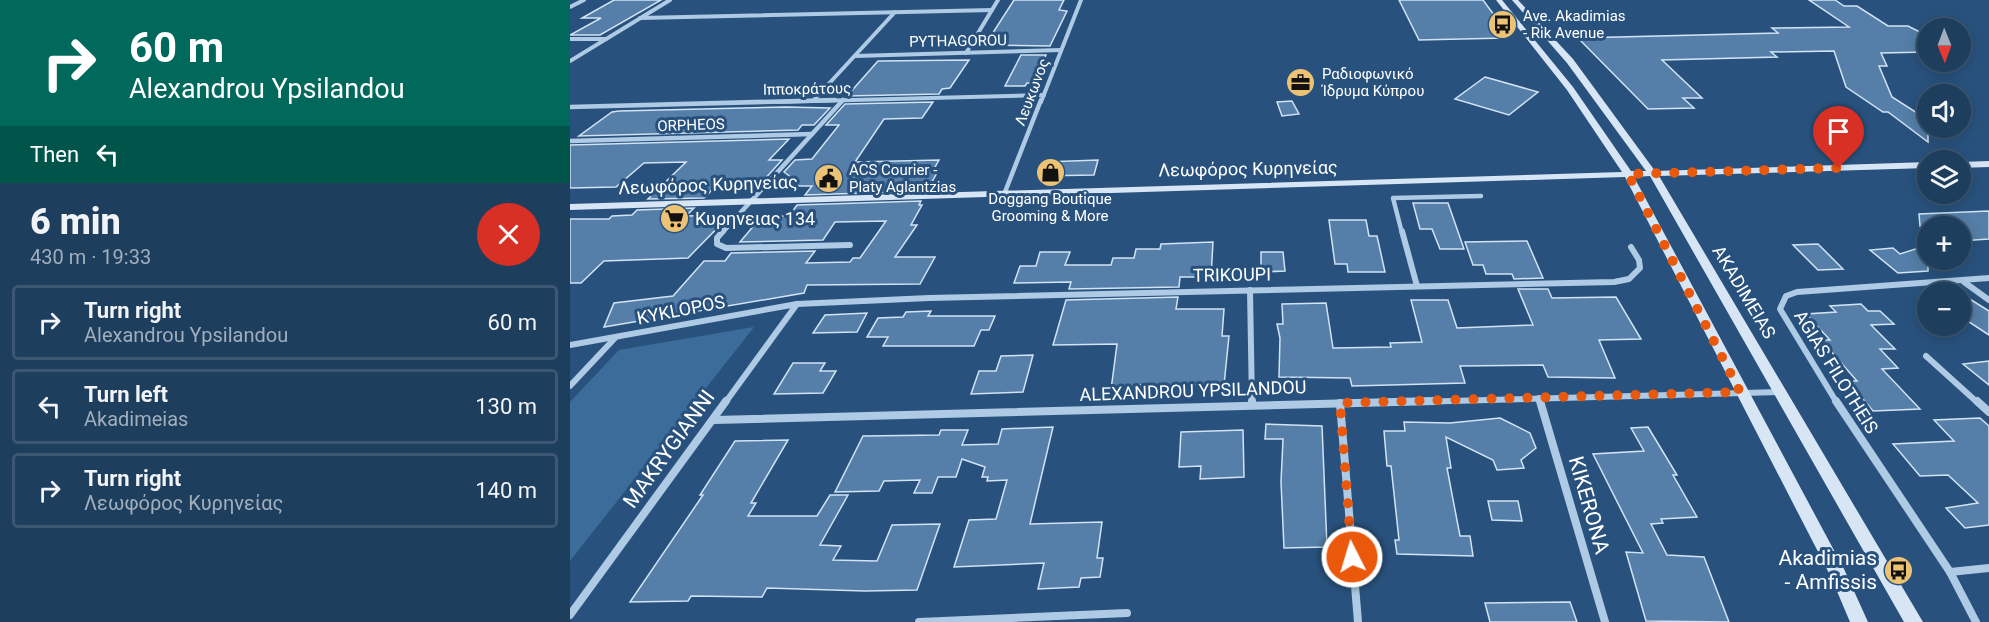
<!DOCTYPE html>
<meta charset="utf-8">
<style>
:root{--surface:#1e3e5e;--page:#2b4967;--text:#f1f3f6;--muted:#a1aebc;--line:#3c5773}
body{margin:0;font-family:Roboto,sans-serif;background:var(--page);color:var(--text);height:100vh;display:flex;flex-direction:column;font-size:22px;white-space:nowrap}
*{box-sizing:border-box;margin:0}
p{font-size:20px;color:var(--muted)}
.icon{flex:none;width:33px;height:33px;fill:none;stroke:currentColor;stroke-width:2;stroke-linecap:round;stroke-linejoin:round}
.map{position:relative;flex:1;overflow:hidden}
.details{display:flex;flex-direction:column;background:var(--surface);width:570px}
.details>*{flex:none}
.top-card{background:#00695c;color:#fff;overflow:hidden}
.needle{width:39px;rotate:179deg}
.tools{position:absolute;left:1347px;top:18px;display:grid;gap:12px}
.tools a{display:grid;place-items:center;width:54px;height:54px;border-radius:50%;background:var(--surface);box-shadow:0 3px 15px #0003,0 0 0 2px var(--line);font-size:30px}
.pin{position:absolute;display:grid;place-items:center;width:51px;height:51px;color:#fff;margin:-62px -26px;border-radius:50% 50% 50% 0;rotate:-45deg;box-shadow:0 0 6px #0007}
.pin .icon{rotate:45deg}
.me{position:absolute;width:66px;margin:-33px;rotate:355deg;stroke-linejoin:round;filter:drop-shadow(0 0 4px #0008)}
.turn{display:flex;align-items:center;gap:21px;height:126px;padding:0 30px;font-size:27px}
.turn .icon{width:78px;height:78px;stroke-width:2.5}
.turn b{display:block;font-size:42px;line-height:51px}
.then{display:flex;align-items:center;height:57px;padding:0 30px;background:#0003;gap:12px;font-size:22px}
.round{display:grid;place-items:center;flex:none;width:63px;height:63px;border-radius:32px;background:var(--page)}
.overview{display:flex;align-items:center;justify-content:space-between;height:102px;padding:0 30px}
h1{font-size:36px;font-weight:800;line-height:45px}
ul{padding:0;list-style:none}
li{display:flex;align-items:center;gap:18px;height:75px;margin:0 12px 9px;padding:0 18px;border:3px solid var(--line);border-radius:6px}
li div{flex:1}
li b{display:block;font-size:22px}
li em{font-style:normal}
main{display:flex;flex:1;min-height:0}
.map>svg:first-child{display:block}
.green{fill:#3c6d9a}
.building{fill:#557fa8;stroke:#d1e3f4;stroke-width:1.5}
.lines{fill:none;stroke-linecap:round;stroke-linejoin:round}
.street-far3{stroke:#aecae4;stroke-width:4}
.street-far2{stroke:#aecae4;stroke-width:4.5}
.street-far1{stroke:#aecae4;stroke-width:6}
.street{stroke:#aecae4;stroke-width:8}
.secondary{fill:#d7e5f5;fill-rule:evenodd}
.route{stroke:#ea580c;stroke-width:10;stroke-dasharray:0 18}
.labels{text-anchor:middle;stroke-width:6;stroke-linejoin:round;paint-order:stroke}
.far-poi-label{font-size:15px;fill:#fff;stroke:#28527d;text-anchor:start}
.far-street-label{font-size:15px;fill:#fff;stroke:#28527d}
.street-label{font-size:18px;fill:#fff;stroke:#28527d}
.poi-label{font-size:18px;fill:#fff;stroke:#28527d;text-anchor:start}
.near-street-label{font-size:21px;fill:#fff;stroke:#28527d}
.near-poi-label{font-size:21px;fill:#fff;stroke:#28527d;text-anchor:end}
</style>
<main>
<section class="details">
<div class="top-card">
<div class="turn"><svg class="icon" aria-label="right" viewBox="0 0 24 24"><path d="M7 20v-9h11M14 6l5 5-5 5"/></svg><div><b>60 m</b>Alexandrou Ypsilandou</div></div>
<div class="then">Then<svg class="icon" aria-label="left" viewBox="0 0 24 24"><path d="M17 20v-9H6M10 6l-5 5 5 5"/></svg></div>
</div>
<div class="overview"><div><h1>6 min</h1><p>430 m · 19:33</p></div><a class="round" style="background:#d93025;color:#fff"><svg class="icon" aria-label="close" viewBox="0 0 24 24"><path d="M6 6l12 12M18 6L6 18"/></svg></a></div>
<ul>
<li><svg class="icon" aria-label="right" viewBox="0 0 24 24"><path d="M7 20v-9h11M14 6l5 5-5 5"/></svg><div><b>Turn right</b><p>Alexandrou Ypsilandou</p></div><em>60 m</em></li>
<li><svg class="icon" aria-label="left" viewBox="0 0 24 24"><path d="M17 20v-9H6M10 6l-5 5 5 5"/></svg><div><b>Turn left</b><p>Akadimeias</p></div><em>130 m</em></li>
<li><svg class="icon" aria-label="right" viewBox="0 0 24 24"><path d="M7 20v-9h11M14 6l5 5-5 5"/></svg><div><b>Turn right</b><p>Λεωφόρος Κυρηνείας</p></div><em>140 m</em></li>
</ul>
</section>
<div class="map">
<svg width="1419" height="622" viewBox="0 0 1419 622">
<rect width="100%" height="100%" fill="#28527d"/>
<path class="green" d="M184 327 0 561V402L49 350Z"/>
<g class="building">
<path d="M44 0H91L30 35H0L31 18H12Z"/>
<path d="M444 0H494L489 10 497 11 480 46 415 45Z"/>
<path d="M829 0H913L927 19H921L935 38 849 40Z"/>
<path d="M1239 0H1265L1274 6H1287L1318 26H1338L1358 36V52L1311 53 1317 66H1309L1322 97 1358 120V142L1318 112H1313L1276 87 1264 51 1201 52 1207 57 1092 60 1132 98H1113L1124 108 1078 109 1008 38 1208 33 1202 28 1279 27Z"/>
<path d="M451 55H476L464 83H457L455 86H435Z"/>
<path d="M399 60 380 88 372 89 369 94 277 96 308 61Z"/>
<path d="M915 77 968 92 939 115 885 99Z"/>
<path d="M722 101 729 114 712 116 707 102Z"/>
<path d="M363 102 352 118 314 119 285 162 369 160 364 169H369L357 191 235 195 242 186H221L226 181 214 172 225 160 242 159 269 125H256L275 104Z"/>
<path d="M216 107 260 108 244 125H232L228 130 9 136 42 112 49 111Z"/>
<path d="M219 139 199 160H212L193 181H185L179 187 144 188 134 198 78 199 116 162 74 163 46 187 0 188V145Z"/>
<path d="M528 160 524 175 469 176 474 162Z"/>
<path d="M351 201 349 205H352L341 225H347L325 257H365L350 284 237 285 234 293 34 327 44 303 103 296 134 261H155L161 253 245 251 236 263 280 262 283 258H290L316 221 265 222 253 240 170 242 192 216H219L227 205Z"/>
<path d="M843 203H878L894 249H870L862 229H850Z"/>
<path d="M124 208 116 216 157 215 154 218 158 217 118 258 34 261 11 283H0V219H39L42 216 62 215 67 210Z"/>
<path d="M1419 211V239L1390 241V226H1350L1349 214Z"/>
<path d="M759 220H796L799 236H807L815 272H778L777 264H765Z"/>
<path d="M957 241 973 278 944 279 942 274H916L913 265H903L895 242Z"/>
<path d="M643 242 641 277H610L609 287 499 289 501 282 444 283 450 266H466L470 252H500L495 265H541L543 258H564L566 249H590L591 244Z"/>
<path d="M1248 244 1273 269 1248 270 1223 245Z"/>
<path d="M1358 245V271L1328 273 1300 250 1323 248 1330 254Z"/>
<path d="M691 252H713L715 271 691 272Z"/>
<path d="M948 289H978L982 298 1046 297 1071 339 1029 340 1045 378 978 377 973 365 890 366 895 383 782 386 780 378 709 377 710 338 707 324H713L712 304 756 303 763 348 821 347 820 343 852 342 841 300H878L887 328 963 325Z"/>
<path d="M1390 293 1419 311V335L1390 316Z"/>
<path d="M608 297 606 309H654L652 336H659L654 385H567V389L541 390 547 344 483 345 496 300Z"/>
<path d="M1291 304 1298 311H1310L1324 324 1301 325 1325 349H1310L1328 368 1312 369 1350 409 1303 411 1278 381H1287L1251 340H1260L1236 314 1266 312 1260 306Z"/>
<path d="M361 311 358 316H425L419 330H411L404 346H313L318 337H297L308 318 333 317 336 312Z"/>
<path d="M297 313 287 332 243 333 255 315Z"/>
<path d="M463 355 453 392 401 394 409 371H426L431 356Z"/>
<path d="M1419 361V385L1393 364Z"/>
<path d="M223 363H255L250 371H266L253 393 204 394Z"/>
<path d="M930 418 960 433 966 448 951 460 954 468 927 470 923 460 876 437 881 468H877L890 536H900L903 556 827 554 825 540H829L821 466H817L814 431H835L834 422 880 423Z"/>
<path d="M1410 418 1419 426V525L1395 528 1376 508 1408 503 1378 475 1350 476 1323 444 1384 441 1364 420Z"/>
<path d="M696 424 752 426 757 547 714 548 711 482 713 439H695Z"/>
<path d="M483 427 460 524 532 522 527 558H533L530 577 511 578 509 587 468 589 474 563 384 567 399 520 426 519 437 480 417 481 418 477H412L415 467 392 459 386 477H368L362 493H344L350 480 314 481 309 491 265 492 293 436 369 435 371 430H398L392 445 428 444 432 429Z"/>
<path d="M1078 427 1107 475H1103L1127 517 1091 519 1093 523 1081 524 1097 555 1134 557 1159 622 1076 621 1056 552 1073 553 1023 454 1074 451 1061 428Z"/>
<path d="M673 430 674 477 630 479 631 466 609 467 611 432Z"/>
<path d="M218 440 181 503H186L178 516H247L260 495H278L250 545 271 546 263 560 307 561 322 525 370 524 347 590 295 591 197 588 192 597 121 596 118 601 60 602 133 495H130L165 441Z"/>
<path d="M918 501H948L952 521 922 520Z"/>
<path d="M1000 602 1007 622H920L915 603Z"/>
</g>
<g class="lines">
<g class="street-far3">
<path d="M0 7 14 0"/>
<path d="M70 18 422 10"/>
<path d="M0 39H36"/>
<path d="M396 53 428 0"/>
<path d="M285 56 491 50"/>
<path d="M0 61 100 0"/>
<path d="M243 101 325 12"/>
<path d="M206 102 474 95"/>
<path d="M271 102 273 100"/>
<path d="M471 102 511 0"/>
</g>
<g class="street-far2">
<path d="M0 107 265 100"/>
<path d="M0 141 242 134"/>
<path d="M435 192 471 100"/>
<path d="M152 233 273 100"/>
<path d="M832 233 823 198 911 196"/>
</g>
<g class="street-far1">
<path d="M153 231 147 238V244L156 248 280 245"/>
<path d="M832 231 847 286"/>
<path d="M1394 282 1419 300"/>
<path d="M680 290 682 403"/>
<path d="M0 345 227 304 359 298 1044 282 1059 279 1070 268 1069 260 1061 247"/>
<path d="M1356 356 1408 403"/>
<path d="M0 386 45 338"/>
<path d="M969 398 970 403"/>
<path d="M155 403 227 304"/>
<path d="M807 403 1210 392"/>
<path d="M1267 403 1210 309 1216 296 1227 292 1419 278"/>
</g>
<g class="street">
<path d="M682 401V404"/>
<path d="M970 401 1035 622"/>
<path d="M1266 401 1380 572 1406 622"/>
<path d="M1407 401 1419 412"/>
<path d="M770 403 788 622"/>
<path d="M144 420 864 401"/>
<path d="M1380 572 1419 568"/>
<path d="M0 615 156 401"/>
<path d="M349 622 557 613"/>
</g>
<g class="secondary">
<path d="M926 0H932L1003 87 1061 171H1076L997 63 942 0H948L1003 59 1085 171 1358 162V168L1089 176 1353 622H1334L1080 176 1064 177 1274 569 1298 622H1280L1261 577 1055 177 0 210V204L1052 172 997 90Z"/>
<path d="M1419 161V167L1390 168V162Z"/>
</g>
</g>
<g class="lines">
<path class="route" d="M782 557 770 403 1170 392 1058 174 1269 168"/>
</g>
<defs>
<symbol id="bus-disc" viewBox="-11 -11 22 22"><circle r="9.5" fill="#ecc275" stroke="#28527d"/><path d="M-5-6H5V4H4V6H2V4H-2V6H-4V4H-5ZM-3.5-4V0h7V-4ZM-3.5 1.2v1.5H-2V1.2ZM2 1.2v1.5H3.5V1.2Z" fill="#111"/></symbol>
<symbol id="office-disc" viewBox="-11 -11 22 22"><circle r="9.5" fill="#ecc275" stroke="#28527d"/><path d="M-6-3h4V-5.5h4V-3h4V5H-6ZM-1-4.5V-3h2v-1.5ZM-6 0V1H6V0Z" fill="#111"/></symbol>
<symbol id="shop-disc" viewBox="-11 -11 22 22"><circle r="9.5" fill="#ecc275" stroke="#28527d"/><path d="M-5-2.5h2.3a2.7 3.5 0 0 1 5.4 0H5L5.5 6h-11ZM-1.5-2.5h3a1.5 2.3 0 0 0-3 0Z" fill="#111"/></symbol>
<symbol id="civic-disc" viewBox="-11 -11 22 22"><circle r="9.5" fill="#ecc275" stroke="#28527d"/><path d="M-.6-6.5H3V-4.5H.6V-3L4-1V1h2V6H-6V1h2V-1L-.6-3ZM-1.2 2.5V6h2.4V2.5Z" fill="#111"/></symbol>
<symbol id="supermarket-disc" viewBox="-11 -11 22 22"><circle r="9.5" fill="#ecc275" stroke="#28527d"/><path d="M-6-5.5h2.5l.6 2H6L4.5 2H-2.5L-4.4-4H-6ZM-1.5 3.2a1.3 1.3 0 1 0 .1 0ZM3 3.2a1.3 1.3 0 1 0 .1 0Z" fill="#111"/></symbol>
</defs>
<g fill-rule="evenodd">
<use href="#bus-disc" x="916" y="8" width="33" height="33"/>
<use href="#office-disc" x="714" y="66" width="33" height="33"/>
<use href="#shop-disc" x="464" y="156" width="33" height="33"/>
<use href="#civic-disc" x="242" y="162" width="33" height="33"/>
<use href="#supermarket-disc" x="88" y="202" width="33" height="33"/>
<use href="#bus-disc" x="1312" y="554" width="33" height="33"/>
</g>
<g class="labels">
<g class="far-poi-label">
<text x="953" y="21">Ave. Akadimias<tspan x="953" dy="17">- Rik Avenue</tspan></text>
<text x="752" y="79">Ραδιοφωνικό<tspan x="752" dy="17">Ίδρυμα Κύπρου</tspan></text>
<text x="279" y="175">ACS Courier -<tspan x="279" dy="17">Platy Aglantzias</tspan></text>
<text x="480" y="204" text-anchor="middle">Doggang Boutique<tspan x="480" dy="17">Grooming &amp; More</tspan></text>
</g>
<g class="far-street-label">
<text transform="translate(388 41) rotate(-1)" y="5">PYTHAGOROU</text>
<text transform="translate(237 89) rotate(-1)" y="5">Ιπποκράτους</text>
<text transform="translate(462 92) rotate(-69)" y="5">Λευκωνος</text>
<text transform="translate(121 125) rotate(-2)" y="5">ORPHEOS</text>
</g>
<g class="street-label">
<text transform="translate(678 169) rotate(-1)" y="6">Λεωφόρος Κυρηνείας</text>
<text transform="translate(138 185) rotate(-2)" y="6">Λεωφόρος Κυρηνείας</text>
<text transform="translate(662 275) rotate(-1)" y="6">TRIKOUPI</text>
<text transform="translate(1174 292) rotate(59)" y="6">AKADIMEIAS</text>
<text transform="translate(111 310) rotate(-11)" y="6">KYKLOPOS</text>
<text transform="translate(1266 372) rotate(58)" y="6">AGIAS FILOTHEIS</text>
<text transform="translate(623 391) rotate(-2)" y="6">ALEXANDROU YPSILANDOU</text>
</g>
<g class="poi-label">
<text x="125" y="225">Κυρηνειας 134</text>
</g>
<g class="near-street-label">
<text transform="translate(99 449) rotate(-54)" y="7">MAKRYGIANNI</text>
<text transform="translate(1019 505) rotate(74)" y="7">KIKERONA</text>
</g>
<g class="near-poi-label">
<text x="1307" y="565">Akadimias<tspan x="1307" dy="24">- Amfissis</tspan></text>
</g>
</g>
</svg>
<div class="tools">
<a><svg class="needle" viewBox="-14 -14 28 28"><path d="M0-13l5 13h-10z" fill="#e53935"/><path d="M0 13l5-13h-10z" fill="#a1aebc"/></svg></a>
<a><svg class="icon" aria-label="sound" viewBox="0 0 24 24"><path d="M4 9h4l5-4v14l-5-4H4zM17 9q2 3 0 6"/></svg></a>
<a><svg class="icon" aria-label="layers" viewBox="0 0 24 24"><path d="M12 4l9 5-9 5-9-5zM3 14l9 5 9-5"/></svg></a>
<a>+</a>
<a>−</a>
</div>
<div class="pin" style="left:1269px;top:168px;background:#d93025"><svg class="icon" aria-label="arrive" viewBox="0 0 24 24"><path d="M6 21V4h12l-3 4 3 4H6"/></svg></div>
<svg class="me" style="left:782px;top:557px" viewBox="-20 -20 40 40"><circle r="17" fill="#ea580c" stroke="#fff" stroke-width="3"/><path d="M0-11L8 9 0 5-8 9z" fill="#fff"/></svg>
</div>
</main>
